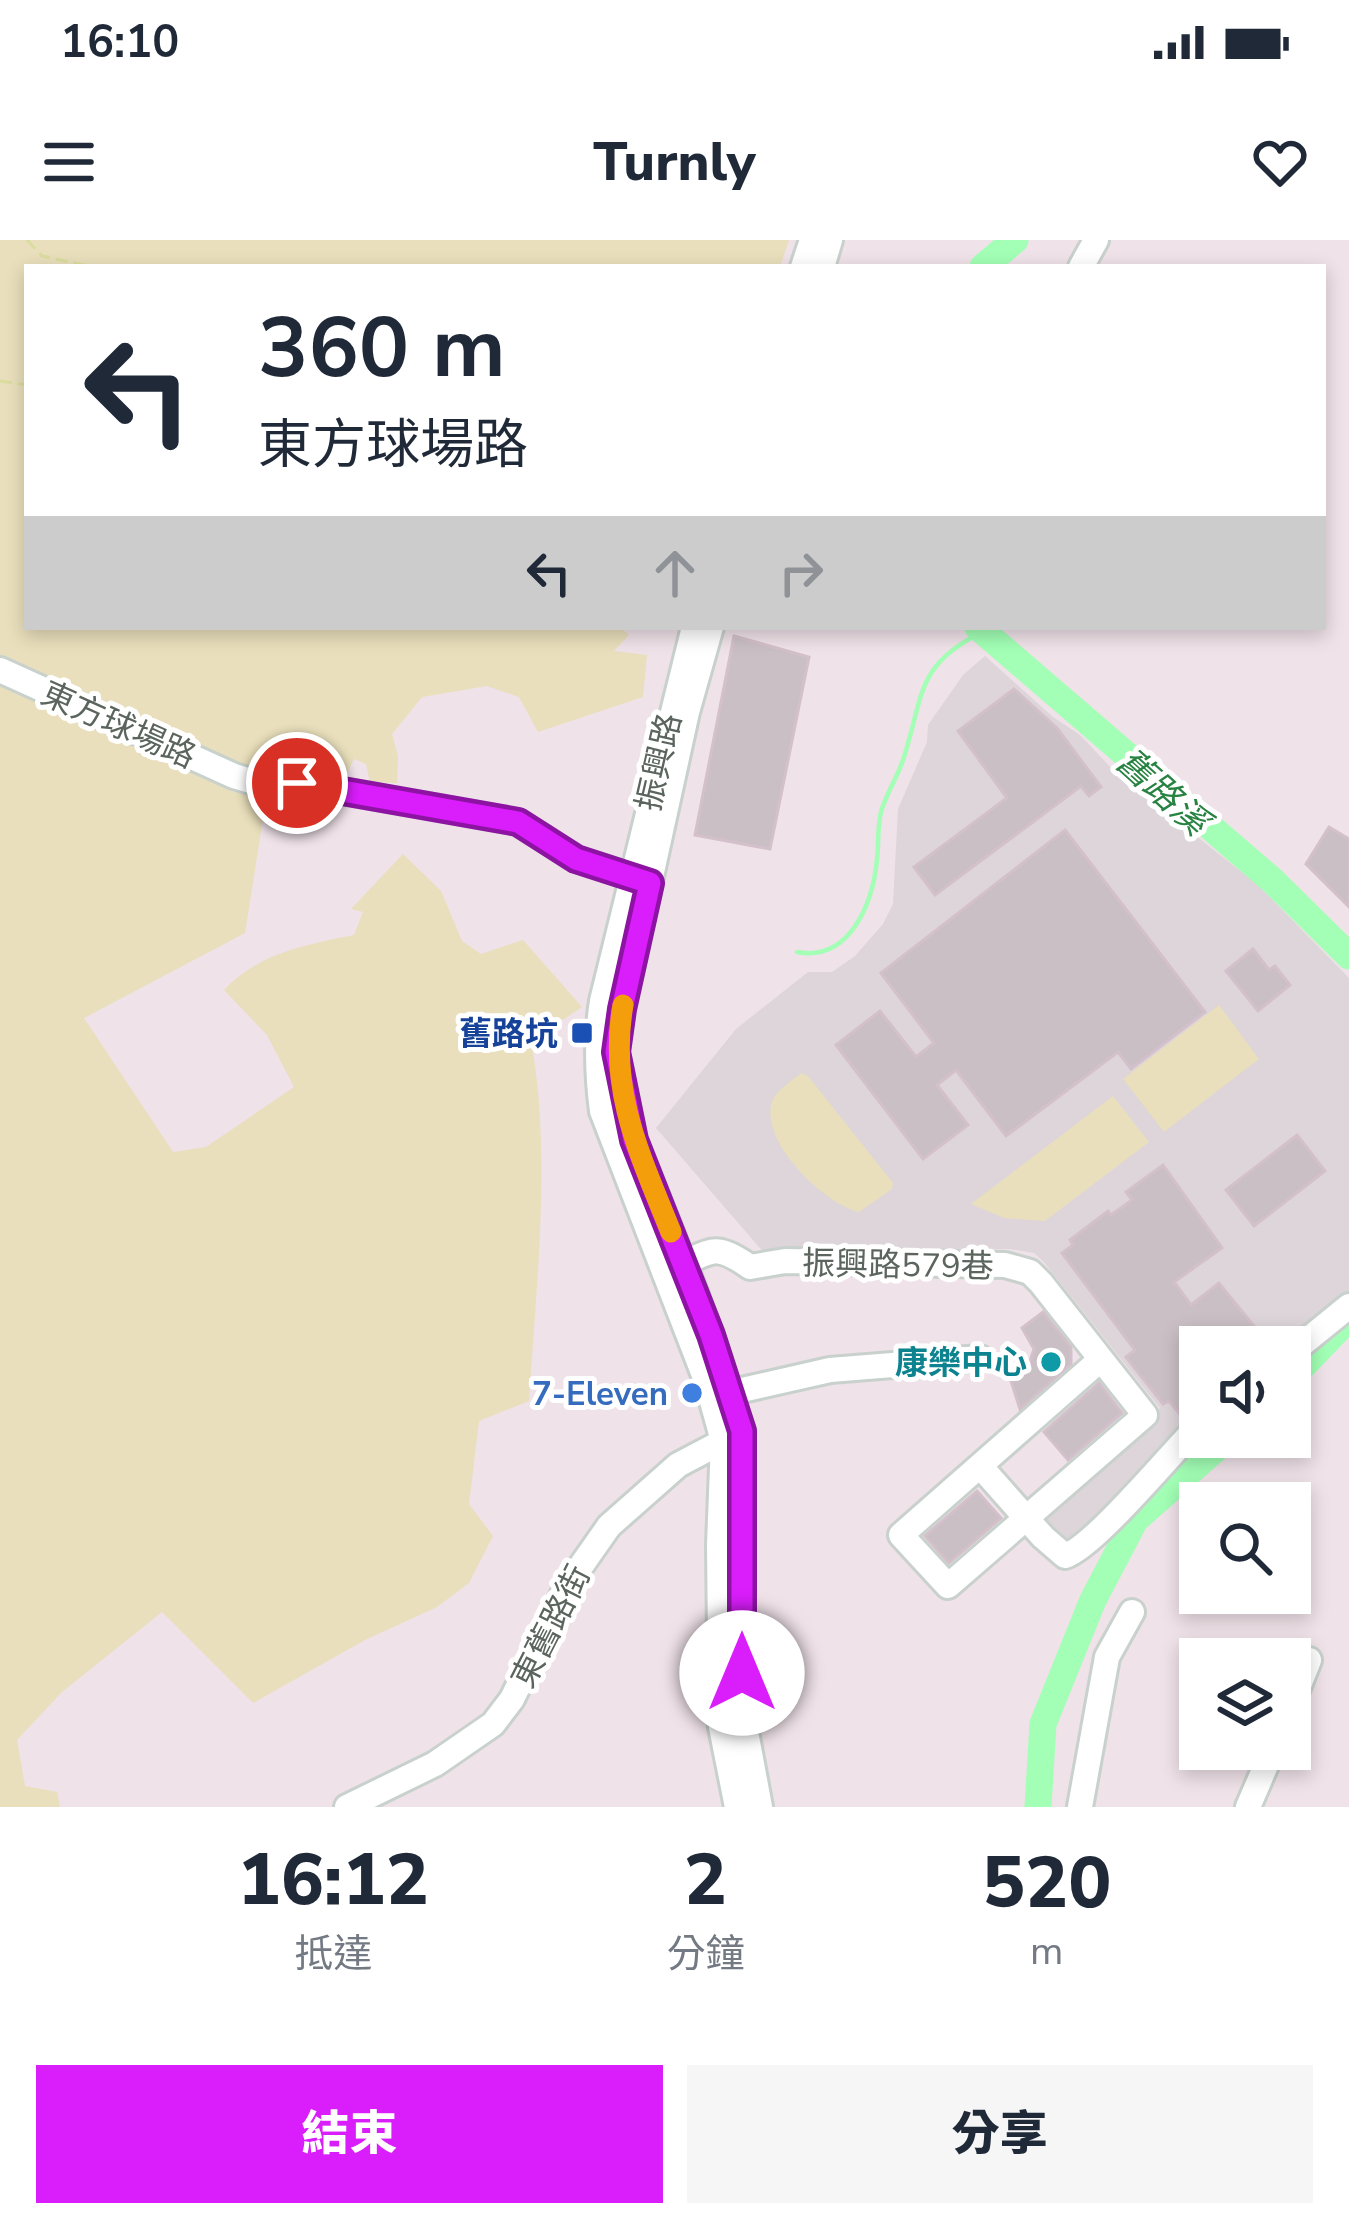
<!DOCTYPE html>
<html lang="zh-TW">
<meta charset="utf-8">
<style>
:root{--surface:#fff;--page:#f6f6f7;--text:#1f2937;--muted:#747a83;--accent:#d91dfb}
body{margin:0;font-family:"Nunito Sans","Noto Sans TC",sans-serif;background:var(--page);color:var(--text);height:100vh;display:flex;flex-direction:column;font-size:45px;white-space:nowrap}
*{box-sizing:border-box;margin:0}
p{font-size:39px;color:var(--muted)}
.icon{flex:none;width:66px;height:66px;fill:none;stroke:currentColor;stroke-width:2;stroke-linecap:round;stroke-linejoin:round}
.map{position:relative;height:1567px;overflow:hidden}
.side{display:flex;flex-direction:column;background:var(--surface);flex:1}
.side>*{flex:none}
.guide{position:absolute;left:24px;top:24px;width:1302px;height:366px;border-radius:0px;box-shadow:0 6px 18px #0003;background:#fff;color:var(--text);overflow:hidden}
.tools{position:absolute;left:1179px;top:1086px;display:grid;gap:24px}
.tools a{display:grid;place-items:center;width:132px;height:132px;border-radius:0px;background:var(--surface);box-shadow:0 6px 18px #0003;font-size:60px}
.pin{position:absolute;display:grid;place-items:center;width:102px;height:102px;color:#fff;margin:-51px;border:6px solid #fff;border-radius:50%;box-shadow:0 3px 12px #0007}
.me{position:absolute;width:132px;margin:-66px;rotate:0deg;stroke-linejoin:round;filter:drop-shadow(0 0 9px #0008)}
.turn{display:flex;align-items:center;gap:42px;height:252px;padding:0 36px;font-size:54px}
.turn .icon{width:156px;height:156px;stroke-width:2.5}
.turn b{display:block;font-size:84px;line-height:102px}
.lanes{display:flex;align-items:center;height:114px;padding:0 36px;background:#0003;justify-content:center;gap:60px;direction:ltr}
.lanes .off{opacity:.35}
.eta{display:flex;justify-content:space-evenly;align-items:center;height:204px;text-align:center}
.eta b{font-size:72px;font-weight:800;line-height:84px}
.primary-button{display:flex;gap:24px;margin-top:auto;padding:24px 36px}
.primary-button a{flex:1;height:138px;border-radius:0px;background:var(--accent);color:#fff;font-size:48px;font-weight:800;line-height:138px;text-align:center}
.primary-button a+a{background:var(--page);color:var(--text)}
.status{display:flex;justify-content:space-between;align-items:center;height:84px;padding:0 60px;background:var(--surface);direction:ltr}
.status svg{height:33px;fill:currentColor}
header{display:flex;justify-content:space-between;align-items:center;height:156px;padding:0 36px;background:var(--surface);font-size:54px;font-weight:800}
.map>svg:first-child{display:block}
.industrial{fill:#ddd5d9}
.green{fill:#e9dfbc}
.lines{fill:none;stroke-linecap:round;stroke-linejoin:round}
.stream{stroke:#a2ffb5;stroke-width:4.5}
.river{stroke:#a2ffb5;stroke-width:27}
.building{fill:#cabfc5;stroke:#d4c0cb;stroke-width:3}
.minor-casing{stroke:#c9d1cd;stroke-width:30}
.path{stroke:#dbdd9e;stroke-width:3;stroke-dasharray:12 6;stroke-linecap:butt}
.minor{stroke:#fff;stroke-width:24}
.route-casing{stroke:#8d13a3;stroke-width:30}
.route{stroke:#d91dfb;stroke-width:21}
.slow{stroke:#f59e0b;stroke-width:21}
.transit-dot{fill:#1a4fb4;stroke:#fff;stroke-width:4.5}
.culture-dot{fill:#0f9aa8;stroke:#fff;stroke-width:4.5}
.shop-dot{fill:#3f7fe0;stroke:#fff;stroke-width:4.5}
.labels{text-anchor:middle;stroke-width:10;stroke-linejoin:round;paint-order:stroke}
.street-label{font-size:33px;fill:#5b655e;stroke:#fff}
.transit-label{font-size:33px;font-weight:bold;fill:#164399;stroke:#fff;text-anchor:end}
.culture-label{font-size:33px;font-weight:bold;fill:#0d838f;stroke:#fff;text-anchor:end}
.shop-label{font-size:33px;font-weight:bold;fill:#366cbe;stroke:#fff;text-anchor:end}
.water-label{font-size:36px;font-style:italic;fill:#288342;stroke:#fff}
</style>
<div class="status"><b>16:10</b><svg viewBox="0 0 49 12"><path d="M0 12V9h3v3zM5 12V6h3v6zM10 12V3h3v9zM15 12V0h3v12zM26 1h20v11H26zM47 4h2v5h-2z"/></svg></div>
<header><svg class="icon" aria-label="menu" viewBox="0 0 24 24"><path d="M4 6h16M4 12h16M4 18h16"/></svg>Turnly<svg class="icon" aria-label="heart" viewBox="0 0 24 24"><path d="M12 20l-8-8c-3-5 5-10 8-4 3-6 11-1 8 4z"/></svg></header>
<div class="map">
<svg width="1349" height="1567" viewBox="0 0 1349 1567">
<rect width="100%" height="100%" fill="#efe2e8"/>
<path class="industrial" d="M985 416 1053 477 1080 495 1115 532 1257 644 1349 738V1062L1290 1107H1200V1182L1064 1311 1033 1277 1160 1168 1043 1021 1034 1013 1010 1009H780L766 1015 656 888 736 789 808 732H832L855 716 883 684 893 664 898 569 927 502 928 485 963 435Z"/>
<g class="green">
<path d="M0 0H789L780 27H27V387H620L629 395 614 411 647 415 643 457 538 492 519 457 487 446 422 457 392 494 398 516 397 543 370 542 366 524 354 519 346 535 271 528 245 693 84 778 173 912 206 907 294 847 267 795 224 750C257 714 308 704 354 695L363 672 351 669 403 614 441 651 462 701 481 714 523 700 582 767 531 801C552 915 536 1045 529 1161L479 1181 469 1264 493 1296 469 1343 437 1367 365 1400 253 1463 162 1372 62 1452 17 1500 25 1546 57 1552 60 1567H0Z"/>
<path d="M1219 765 1259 819 1164 892 1123 839Z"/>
<path d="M801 833 808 836 893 943 892 949 859 972C824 964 756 899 773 859 778 849 793 840 801 833Z"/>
<path d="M1113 856 1149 902 1045 981 1004 978 971 964Z"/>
</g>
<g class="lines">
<path class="stream" d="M797 712C850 722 873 663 877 619 879 603 877 588 881 572 886 554 897 538 903 520 924 457 914 426 982 392"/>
<g class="river">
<path d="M983 27 1015 0"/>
<path d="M978 387 1273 641 1349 716"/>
<path d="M1290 1139 1349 1078"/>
<path d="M1038 1567 1043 1484 1093 1360 1135 1280 1229 1197"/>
</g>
</g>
<g class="building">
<path d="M734 396 809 417 770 609 695 595Z"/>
<path d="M1014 449 1057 488 1101 547 1089 556 1081 546 935 655 914 627 1007 558 958 491Z"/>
<path d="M1329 587 1349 599V667L1306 624Z"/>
<path d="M1065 590 1205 772 1131 829 1118 812 1006 896 956 830 937 845 968 885 923 919 836 805 880 771 916 817 934 803 881 733Z"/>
<path d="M1253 709 1269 730 1275 726 1290 745 1258 771 1226 731Z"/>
<path d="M1297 895 1325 931 1254 986 1226 950Z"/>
<path d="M1163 925 1222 1008 1174 1042 1191 1065 1219 1043 1258 1091 1238 1107H1200V1165L1183 1178 1169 1161 1163 1164 1126 1117 1135 1110 1062 1013 1073 1005 1070 1000 1108 971 1111 975 1132 960 1126 952Z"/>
<path d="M1043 1072 1071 1107V1124L1020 1169 1011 1141 1026 1133 1034 1109 1022 1088Z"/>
<path d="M1099 1143 1122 1173 1068 1220 1044 1192Z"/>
<path d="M977 1251 1001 1278 949 1323 925 1296Z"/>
</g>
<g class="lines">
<defs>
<g id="minor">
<path d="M803 27 812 0"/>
<path d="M822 27 830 0"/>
<path d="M1081 27 1096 0"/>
<path d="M694 387 602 761C596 799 597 833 602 871L707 1143 723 1201 719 1305 721 1487 737 1567"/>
<path d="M711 387 687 472 622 769 616 812 634 900 695 1052 742 1191 741 1465 760 1567"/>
<path d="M0 430 234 536 264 545 297 543 518 582 576 619 648 642"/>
<path d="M671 1028C712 1013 712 1000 750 1027L785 1021 1005 1025 1030 1032 1041 1043 1145 1175 948 1346 901 1295 1100 1120"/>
<path d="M1290 1114 1349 1066"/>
<path d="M720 1155 830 1130 980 1118"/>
<path d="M981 1227 1043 1297 1065 1316C1094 1307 1173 1211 1200 1184"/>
<path d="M1290 1468 1309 1420"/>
<path d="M347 1567 435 1524 493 1484 512 1459 567 1346 609 1286 678 1225 735 1195"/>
<path d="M1080 1567 1107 1417 1132 1372"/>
<path d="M1248 1567 1273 1509"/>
</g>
</defs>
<use href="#minor" class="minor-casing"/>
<g class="path">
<path d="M27 0 42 16 93 27"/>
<path d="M0 141 27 145"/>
</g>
<use href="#minor" class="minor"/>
</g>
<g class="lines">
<defs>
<path id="route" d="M297 543 518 582 576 619 650 643 622 769 616 812 634 900 711 1095 742 1191V1433"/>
</defs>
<use href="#route" class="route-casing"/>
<use href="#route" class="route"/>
<path class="slow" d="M623 765C608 850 640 915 671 992"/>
</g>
<rect class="transit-dot" x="570" y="781" width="24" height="24" rx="6"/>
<circle class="culture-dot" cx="1051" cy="1122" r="12"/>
<circle class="shop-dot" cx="692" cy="1153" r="12"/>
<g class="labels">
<g class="street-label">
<text transform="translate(119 484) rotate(24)" y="12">東方球場路</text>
<text transform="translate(658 522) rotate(-77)" y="12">振興路</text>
<text transform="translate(898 1024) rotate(1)" y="12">振興路579巷</text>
<text transform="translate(550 1386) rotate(-63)" y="12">東舊路街</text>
</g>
<g class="transit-label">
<text x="558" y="805">舊路坑</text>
</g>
<g class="culture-label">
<text x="1027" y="1134">康樂中心</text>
</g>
<g class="shop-label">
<text x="668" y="1165">7-Eleven</text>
</g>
<g class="water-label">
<text transform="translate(1163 551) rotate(42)" y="13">舊路溪</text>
</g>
</g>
</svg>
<div class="tools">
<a><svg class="icon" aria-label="sound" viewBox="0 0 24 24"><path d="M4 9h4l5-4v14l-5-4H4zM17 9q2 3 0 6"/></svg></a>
<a><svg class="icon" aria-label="search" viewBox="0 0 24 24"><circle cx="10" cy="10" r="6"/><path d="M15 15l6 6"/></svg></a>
<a><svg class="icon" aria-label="layers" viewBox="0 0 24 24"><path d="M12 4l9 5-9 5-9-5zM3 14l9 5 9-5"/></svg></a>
</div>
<div class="pin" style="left:297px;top:543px;background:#d93025"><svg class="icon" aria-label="arrive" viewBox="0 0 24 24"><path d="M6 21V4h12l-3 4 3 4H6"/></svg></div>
<svg class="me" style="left:742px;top:1433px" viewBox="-20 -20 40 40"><circle r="19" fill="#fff"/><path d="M0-13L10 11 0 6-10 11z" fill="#d91dfb"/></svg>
<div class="guide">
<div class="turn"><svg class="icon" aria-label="left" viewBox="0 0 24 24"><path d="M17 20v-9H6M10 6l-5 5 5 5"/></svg><div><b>360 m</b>東方球場路</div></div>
<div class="lanes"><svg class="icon" aria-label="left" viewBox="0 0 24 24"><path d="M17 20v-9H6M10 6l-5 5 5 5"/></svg><svg class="icon off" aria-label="ahead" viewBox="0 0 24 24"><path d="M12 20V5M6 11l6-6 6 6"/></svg><svg class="icon off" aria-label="right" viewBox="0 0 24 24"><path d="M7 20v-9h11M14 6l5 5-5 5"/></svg></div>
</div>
</div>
<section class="side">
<div class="eta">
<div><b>16:12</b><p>抵達</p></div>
<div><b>2</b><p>分鐘</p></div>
<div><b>520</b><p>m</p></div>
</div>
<div class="primary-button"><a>結束</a><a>分享</a></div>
</section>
